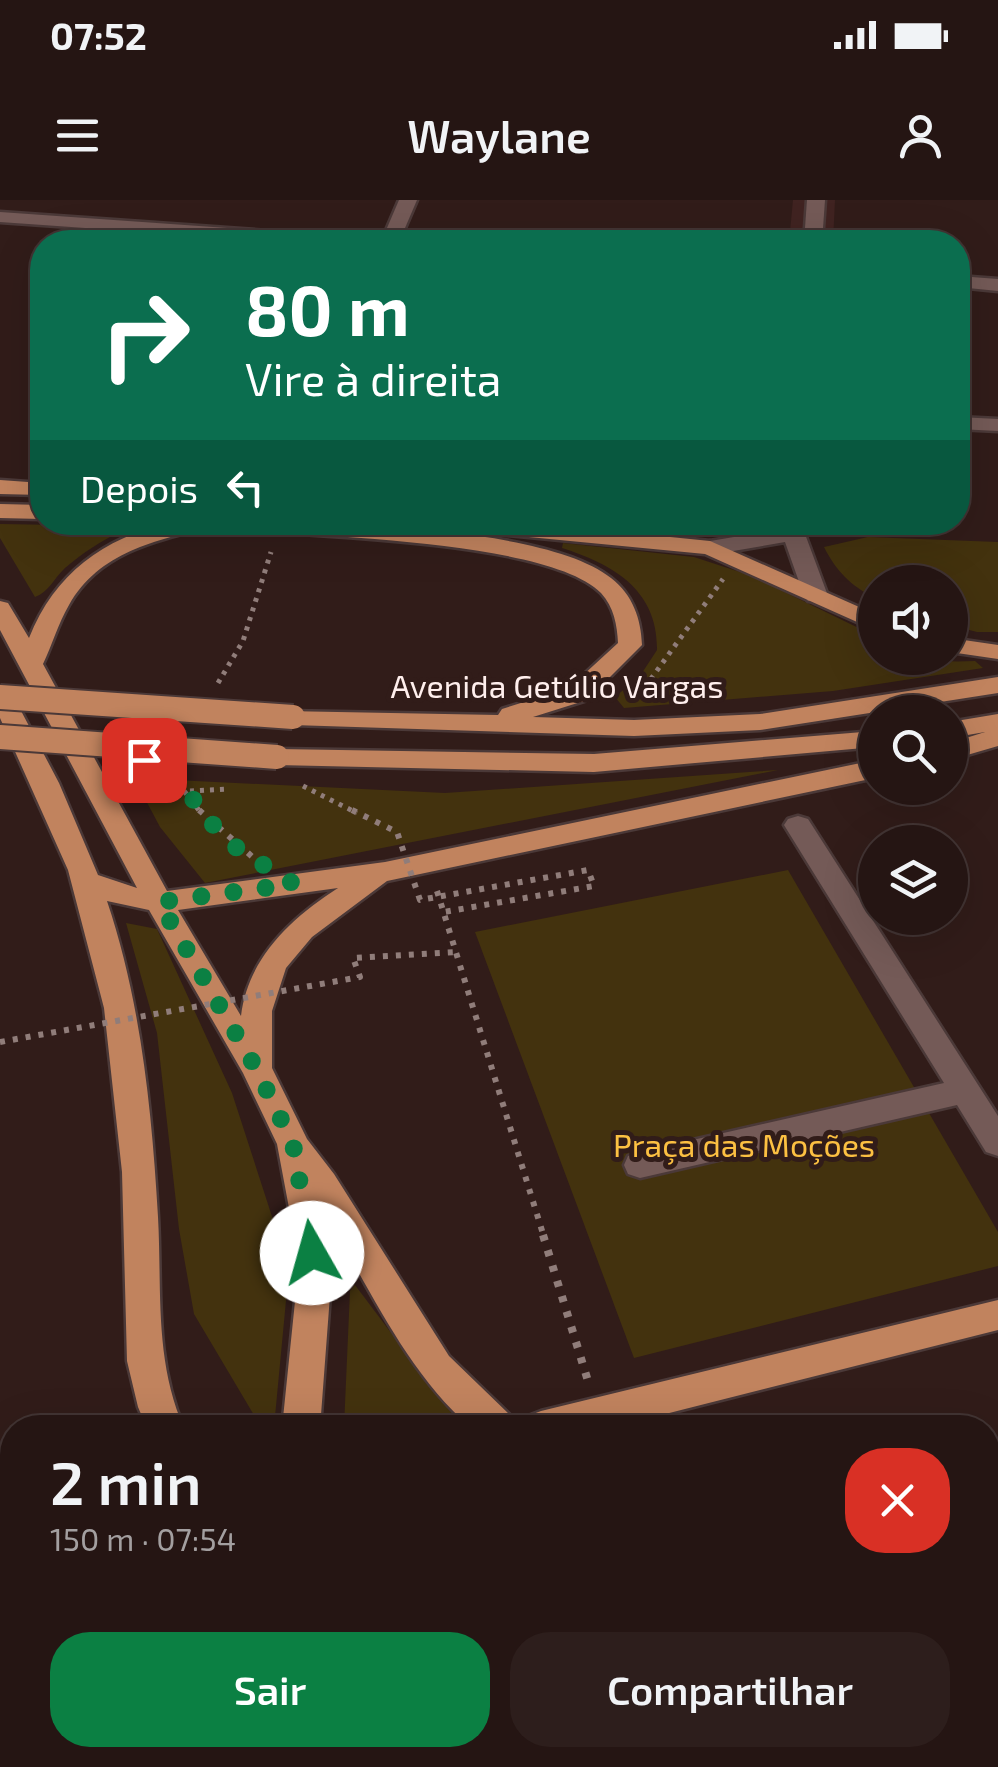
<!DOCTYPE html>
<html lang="pt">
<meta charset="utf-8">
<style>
:root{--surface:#251513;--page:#2d1e1c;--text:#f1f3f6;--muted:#a39fa0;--line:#423433;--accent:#0b8043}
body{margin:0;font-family:"Exo 2",sans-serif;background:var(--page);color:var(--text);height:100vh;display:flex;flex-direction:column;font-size:38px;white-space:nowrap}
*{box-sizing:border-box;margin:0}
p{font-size:32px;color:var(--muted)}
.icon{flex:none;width:55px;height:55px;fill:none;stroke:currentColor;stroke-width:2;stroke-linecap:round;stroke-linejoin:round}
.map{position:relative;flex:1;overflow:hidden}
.drawer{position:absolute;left:0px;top:1215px;width:1000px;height:352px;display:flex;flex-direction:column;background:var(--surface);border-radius:40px 40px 0 0;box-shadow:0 10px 40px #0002,0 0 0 2px var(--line)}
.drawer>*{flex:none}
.hud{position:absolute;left:30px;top:30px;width:940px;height:305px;border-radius:40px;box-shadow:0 10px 40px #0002,0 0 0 2px var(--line);background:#0b6e4f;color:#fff;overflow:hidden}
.controls{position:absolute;left:858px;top:365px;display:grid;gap:20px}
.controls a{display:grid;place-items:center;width:110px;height:110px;border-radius:50%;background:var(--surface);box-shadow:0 10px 40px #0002,0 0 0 2px var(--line);font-size:50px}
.pin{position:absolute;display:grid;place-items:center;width:85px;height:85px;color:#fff;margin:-42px;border-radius:20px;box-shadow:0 5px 15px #0006}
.me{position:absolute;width:110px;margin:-55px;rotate:353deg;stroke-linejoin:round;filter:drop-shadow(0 0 8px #0008)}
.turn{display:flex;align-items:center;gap:35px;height:210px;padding:0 50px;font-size:45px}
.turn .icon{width:130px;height:130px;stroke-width:2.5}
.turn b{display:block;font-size:70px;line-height:85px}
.then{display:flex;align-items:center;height:95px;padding:0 50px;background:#0003;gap:20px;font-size:38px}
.round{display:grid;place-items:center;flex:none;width:105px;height:105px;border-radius:40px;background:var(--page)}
.overview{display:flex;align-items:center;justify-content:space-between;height:170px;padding:0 50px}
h1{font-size:60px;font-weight:600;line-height:75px}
.button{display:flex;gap:20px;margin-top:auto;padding:20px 50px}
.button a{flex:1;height:115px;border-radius:40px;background:var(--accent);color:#fff;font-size:40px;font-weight:600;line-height:115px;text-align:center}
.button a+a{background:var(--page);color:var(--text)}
.status{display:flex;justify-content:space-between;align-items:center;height:70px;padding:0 50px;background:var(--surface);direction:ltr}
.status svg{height:28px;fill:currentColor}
header{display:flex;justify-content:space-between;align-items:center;height:130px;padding:0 50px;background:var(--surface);font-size:45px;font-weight:600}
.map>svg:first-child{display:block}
.built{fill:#402321}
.green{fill:#43320e}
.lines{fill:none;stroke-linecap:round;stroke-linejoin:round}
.minor-casing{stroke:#4b3938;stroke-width:5}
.major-casing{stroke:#4b3938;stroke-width:5}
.path-far2{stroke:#907d7a;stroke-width:5;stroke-dasharray:4 6;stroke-linecap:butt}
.path-far1{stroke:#907d7a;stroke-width:6;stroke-dasharray:5 8;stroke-linecap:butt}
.path{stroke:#907d7a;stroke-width:8;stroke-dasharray:6 10;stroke-linecap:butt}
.minor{fill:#745a57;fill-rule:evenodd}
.major{fill:#c1835e;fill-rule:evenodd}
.major-bridge-casing{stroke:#4b3938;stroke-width:28;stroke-linecap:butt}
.path-bridge-far1{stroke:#907d7a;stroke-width:5;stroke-dasharray:4 6;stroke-linecap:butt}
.path-bridge{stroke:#907d7a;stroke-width:6;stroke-dasharray:5 8;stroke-linecap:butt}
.major-bridge{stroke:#c1835e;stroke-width:24}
.route{stroke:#0b8043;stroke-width:18;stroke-dasharray:0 32.4}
.labels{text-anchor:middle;stroke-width:10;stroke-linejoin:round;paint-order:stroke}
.street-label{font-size:32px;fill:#ffefed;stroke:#311c19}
.park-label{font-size:32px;fill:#fcc042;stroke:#311c19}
</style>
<div class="status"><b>07:52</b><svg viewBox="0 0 49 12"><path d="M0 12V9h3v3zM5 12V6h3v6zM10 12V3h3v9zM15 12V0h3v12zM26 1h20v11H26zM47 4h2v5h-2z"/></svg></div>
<header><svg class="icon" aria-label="menu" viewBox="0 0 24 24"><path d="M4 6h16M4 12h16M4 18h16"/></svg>Waylane<svg class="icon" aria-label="person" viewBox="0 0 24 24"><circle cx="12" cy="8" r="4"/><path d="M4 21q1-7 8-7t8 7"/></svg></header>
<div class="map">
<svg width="998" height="1567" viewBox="0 0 998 1567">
<rect width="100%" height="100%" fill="#311c19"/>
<path class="built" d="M793 0H835L833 42H789Z"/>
<g class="green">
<path d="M0 324 118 326 122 331C100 341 83 353 65 368 54 378 49 392 35 397L0 338Z"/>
<path d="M868 337 998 342V432H977L950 425V382H875V398C851 386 836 371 824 347Z"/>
<path d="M563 343 694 357 752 376 875 436V458C910 458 941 463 975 461L983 468 833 491 624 508 615 497 640 476 657 450C658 389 612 364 562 348Z"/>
<path d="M778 570 205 683 160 627 134 578 445 593Z"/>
<path d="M788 670 998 1032V1066L634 1158 475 732Z"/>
<path d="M126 723 157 729 232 893 289 1069 274 1227H261L194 1114 179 1029 157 833Z"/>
<path d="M355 1085 462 1227H344L350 1091Z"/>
</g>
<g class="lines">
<defs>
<g id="minor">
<path d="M399 0H417L399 42H381Z"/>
<path d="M807 0H825L822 42H804Z"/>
<path d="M0 12 354 37 363 42H285L0 22Z"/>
<path d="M958 76 998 79V91L958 87Z"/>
<path d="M958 217 998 219V231L958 229Z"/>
<path d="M784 322H806L805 334 828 396 824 401H808L804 396 785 342 710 355 698 348 710 341 783 329Z"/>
<path d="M798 616 808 619 998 916V956L986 952 957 905 640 978 628 974 624 965 628 956 640 952 944 883 784 625 788 619Z"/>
<path d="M998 1321V1357L988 1359V1323Z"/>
<path d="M998 1449V1489L988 1491V1450Z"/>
<path d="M502 1555H544L543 1567H501Z"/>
</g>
<g id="major">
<path d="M0 280 42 283V295L0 294Z"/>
<path d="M0 304 42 305V319L0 318Z"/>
<path d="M170 322H214L211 327C156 340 99 352 69 405 58 424 52 445 43 464L167 691 385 662 875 560V578L387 681 312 737 286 768 272 811V868L307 939 334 974 449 1156 511 1216 516 1228H471C404 1169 370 1087 324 1013L331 1082 320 1228H282L297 1082 292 1024 277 944 243 873 149 710 107 701C141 802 152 912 158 1017 162 1089 154 1160 184 1228H147L138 1207 127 1161 122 972 104 808 68 670 0 518V486L9 488 59 583 98 675 137 688 0 430V401L8 403 29 438C55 373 103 339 170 322ZM338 688C291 718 248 758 241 816L178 710Z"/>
<path d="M222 322C311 322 544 324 611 378 633 395 641 419 642 445L587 500 533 517 634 520 760 514 998 477V493L760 530 634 536 293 525 280 517 284 511 498 515 502 509 569 488 618 443C617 425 614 407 601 393 549 340 313 337 233 329Z"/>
<path d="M467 322H521L710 341 875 414V430L705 354 477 332 469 330Z"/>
<path d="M950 438 998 445V459L950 452Z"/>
<path d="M998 514V546L950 560V543L985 532 950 538V522Z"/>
<path d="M875 531V547L594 572 277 565 264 557 277 549 594 554Z"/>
<path d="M998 1100V1130L610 1228H523L528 1216 541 1211Z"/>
<path d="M253 1555H295L294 1567H252Z"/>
<path d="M341 1555H383L382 1567H340Z"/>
</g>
</defs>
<use href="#minor" class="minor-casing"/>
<use href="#major" class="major-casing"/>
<g class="path-far2">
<path d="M218 483 243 441 271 352"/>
<path d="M633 484 648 483 723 379"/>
<path d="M178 583 201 613"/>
<path d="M190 591 229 589"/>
</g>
<g class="path-far1">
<path d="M199 610 256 660"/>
<path d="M437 691 544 1037"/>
</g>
<path class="path" d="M543 1035 588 1181"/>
<use href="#minor" class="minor"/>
<use href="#major" class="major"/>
<defs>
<g id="major-bridge">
<path d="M0 497 293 517"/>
<path d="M0 537 277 557"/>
</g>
</defs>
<use href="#major-bridge" class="major-bridge-casing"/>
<path class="path-bridge-far1" d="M303 586 357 613"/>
<g class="path-bridge">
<path d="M352 610 397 632 420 700 588 670 594 686 444 712"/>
<path d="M0 842 360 777 353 758 458 752"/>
</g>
<use href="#major-bridge" class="major-bridge"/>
</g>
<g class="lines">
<path class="route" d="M144 560 190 591 197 609 238 649 294 684 159 702 257 870 293 944 312 1053"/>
</g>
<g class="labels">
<g class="street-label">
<text x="557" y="498">Avenida Getúlio Vargas</text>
</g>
<g class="park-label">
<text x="744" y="957">Praça das Moções</text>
</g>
</g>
</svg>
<div class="controls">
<a><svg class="icon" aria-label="sound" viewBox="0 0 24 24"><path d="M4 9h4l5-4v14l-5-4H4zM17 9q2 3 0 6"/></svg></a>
<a><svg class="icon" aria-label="search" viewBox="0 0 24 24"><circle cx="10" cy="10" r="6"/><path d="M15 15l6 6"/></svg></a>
<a><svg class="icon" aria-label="layers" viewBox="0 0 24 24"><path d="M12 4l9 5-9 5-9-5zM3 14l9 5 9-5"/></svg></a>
</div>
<div class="pin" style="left:144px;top:560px;background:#d93025"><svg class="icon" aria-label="arrive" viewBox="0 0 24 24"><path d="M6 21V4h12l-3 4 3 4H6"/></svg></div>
<svg class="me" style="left:312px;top:1053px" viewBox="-20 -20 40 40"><circle r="19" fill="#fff"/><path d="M0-13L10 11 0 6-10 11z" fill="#0b8043"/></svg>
<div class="hud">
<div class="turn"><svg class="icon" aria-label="right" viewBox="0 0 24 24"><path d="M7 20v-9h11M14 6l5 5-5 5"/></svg><div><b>80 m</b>Vire à direita</div></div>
<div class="then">Depois<svg class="icon" aria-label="left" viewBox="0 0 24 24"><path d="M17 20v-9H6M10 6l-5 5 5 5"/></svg></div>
</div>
<section class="drawer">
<div class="overview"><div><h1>2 min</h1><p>150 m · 07:54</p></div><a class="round" style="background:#d93025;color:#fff"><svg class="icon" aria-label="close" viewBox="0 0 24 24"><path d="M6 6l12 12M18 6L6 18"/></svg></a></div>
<div class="button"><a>Sair</a><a>Compartilhar</a></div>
</section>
</div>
